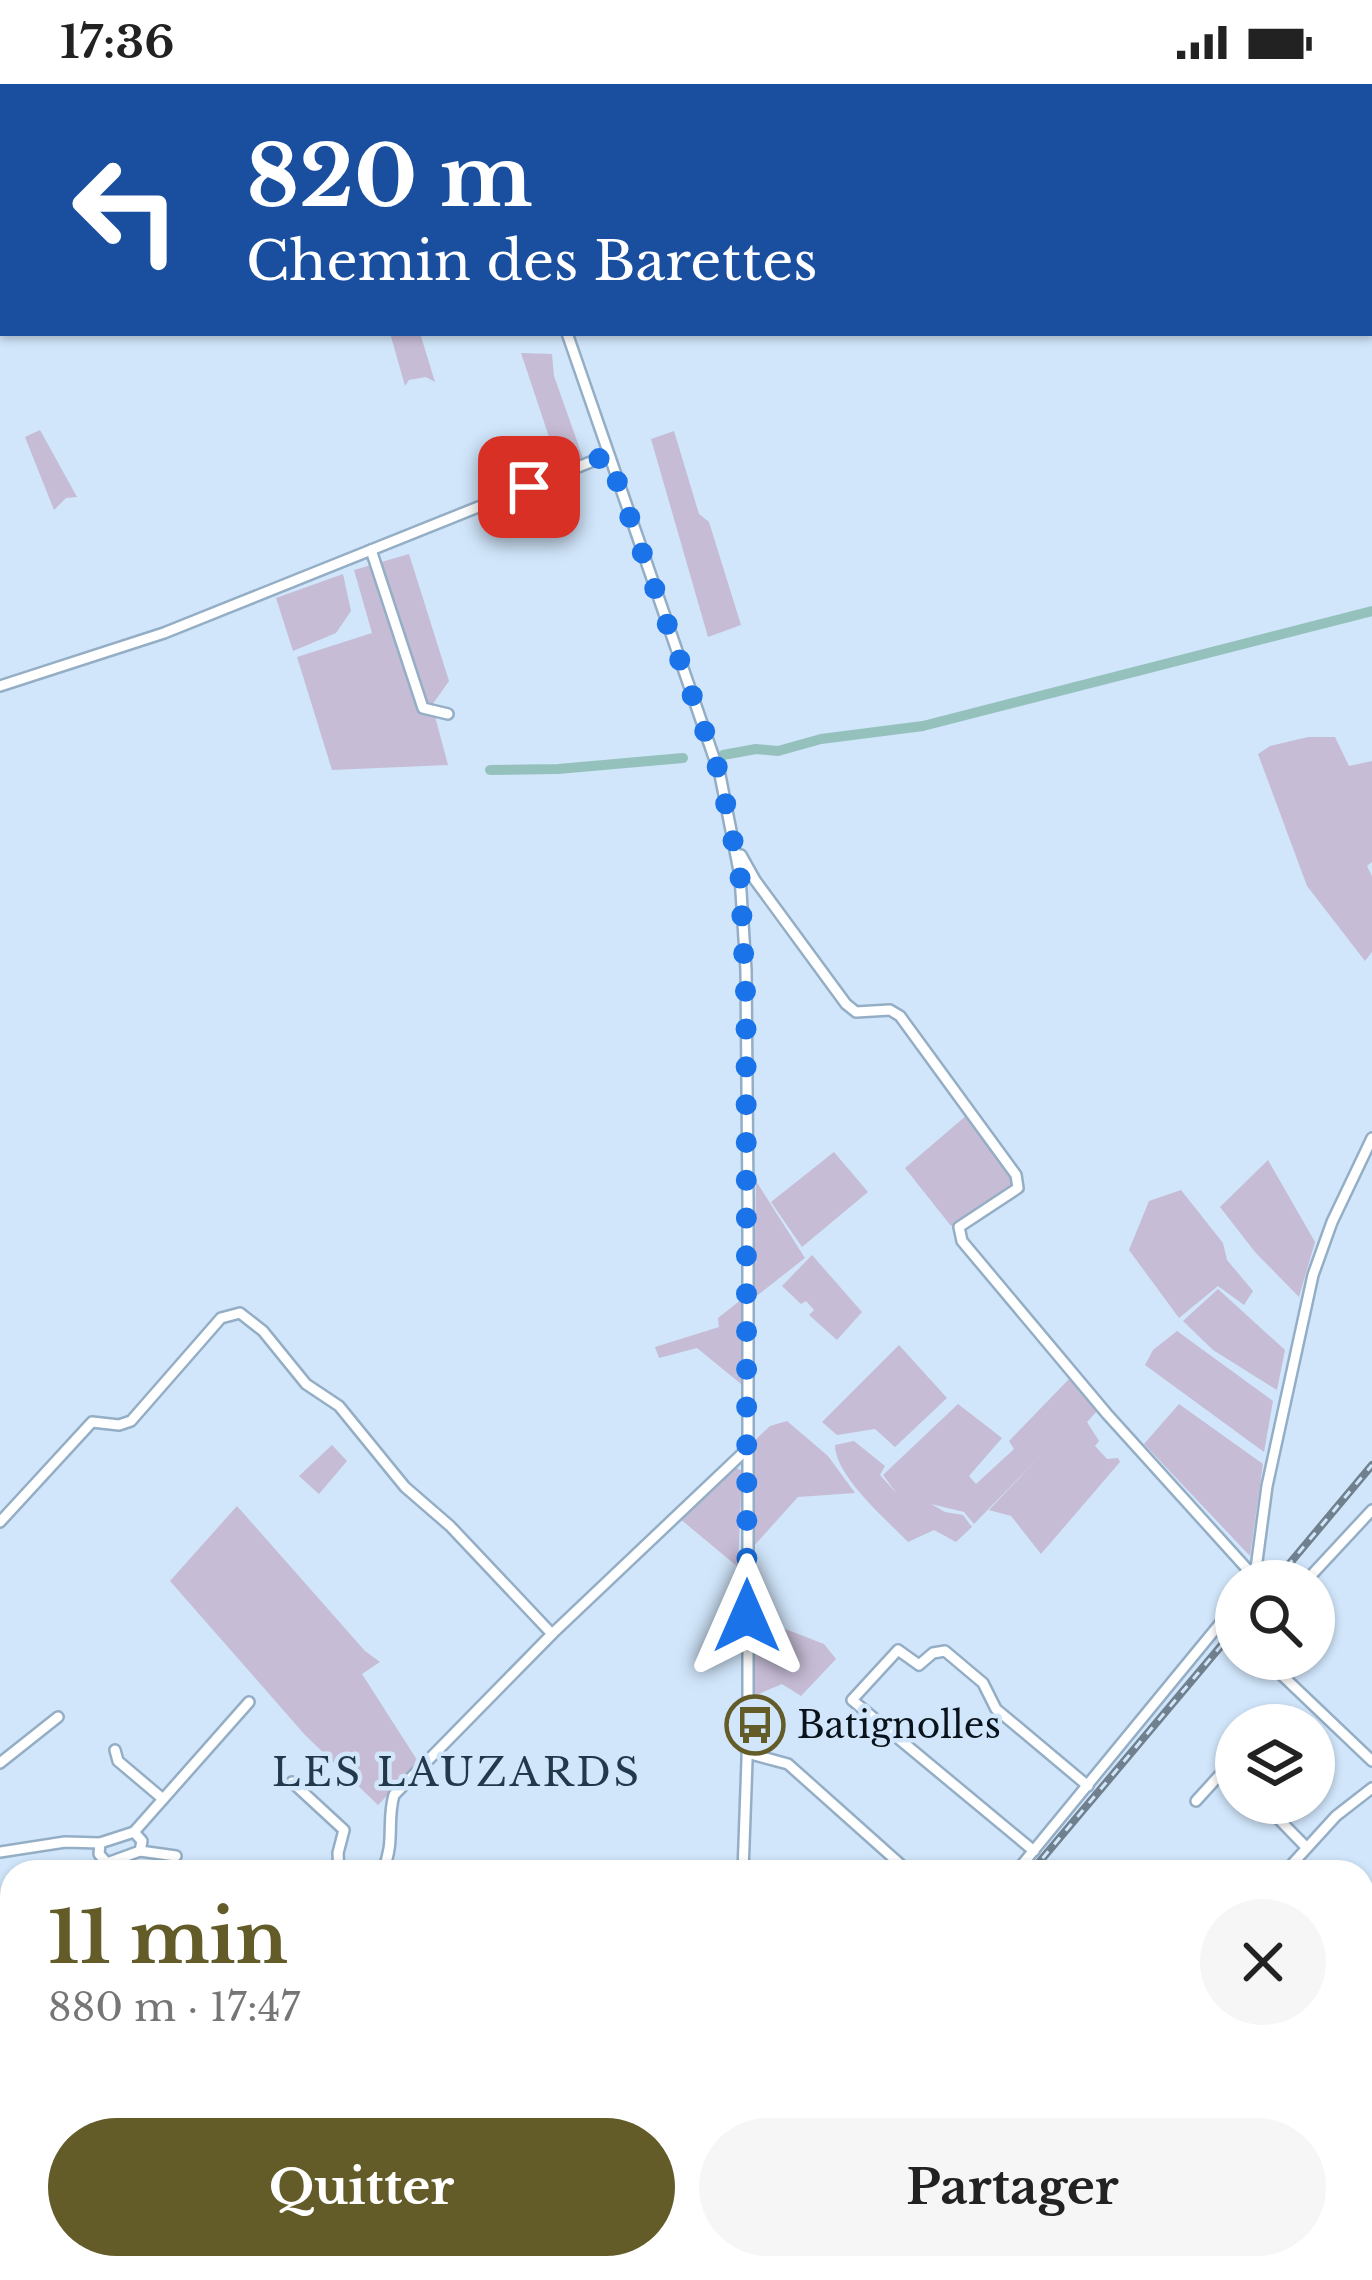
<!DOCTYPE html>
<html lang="fr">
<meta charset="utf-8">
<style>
:root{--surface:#fff;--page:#f6f6f6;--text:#222;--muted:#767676;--accent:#635c29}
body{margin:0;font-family:"Libre Baskerville",serif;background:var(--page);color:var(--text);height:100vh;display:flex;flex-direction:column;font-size:45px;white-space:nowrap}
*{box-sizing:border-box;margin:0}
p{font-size:39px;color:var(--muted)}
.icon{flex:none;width:66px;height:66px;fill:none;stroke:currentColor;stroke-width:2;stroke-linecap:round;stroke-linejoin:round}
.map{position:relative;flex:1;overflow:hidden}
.panel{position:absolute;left:0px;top:1776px;width:1374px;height:420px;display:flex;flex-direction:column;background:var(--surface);border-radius:36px 36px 0 0;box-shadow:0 3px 9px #0004}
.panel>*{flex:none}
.top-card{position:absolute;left:0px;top:0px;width:1374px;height:252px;box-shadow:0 3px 9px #0004;background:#1a4fa0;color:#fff;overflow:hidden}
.fabs{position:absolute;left:1215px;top:1476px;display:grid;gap:24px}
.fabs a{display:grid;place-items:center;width:120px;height:120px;border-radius:50%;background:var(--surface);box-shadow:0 3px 9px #0004;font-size:60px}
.pin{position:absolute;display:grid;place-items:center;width:102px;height:102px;color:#fff;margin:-51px;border-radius:24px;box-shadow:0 6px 18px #0006}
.me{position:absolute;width:132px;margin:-66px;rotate:0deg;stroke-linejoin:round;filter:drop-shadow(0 0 9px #0008)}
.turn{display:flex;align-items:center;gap:42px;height:252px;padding:0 48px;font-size:54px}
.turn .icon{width:156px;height:156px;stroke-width:2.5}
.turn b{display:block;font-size:84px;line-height:102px}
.round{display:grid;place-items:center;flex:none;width:126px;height:126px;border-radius:63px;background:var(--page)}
.head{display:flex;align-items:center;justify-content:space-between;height:204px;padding:0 48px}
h1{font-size:72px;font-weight:700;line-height:90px;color:var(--accent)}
.button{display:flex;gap:24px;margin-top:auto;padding:24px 48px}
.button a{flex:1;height:138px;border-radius:72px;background:var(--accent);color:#fff;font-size:48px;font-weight:700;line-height:138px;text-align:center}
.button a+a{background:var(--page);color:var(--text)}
.status{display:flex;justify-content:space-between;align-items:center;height:84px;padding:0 60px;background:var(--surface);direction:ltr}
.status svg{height:33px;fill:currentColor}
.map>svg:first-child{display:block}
.green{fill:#c6bcd5}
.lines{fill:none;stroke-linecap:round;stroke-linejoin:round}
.canal{stroke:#95c1bd;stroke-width:10}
.minor-casing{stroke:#94aec6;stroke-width:14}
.minor{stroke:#fff;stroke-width:9}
.rail-casing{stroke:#70808f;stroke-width:8}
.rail{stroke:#d1e6fb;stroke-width:3;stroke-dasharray:9;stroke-linecap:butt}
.route{stroke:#1a73e8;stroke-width:21;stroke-dasharray:0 37.8}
.labels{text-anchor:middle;stroke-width:9;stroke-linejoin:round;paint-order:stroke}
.poi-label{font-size:36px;fill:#09131b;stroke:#d1e6fb;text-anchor:start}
.neighbourhood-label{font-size:39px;letter-spacing:3px;fill:#22394c;stroke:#d1e6fb}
</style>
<div class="status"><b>17:36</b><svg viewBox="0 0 49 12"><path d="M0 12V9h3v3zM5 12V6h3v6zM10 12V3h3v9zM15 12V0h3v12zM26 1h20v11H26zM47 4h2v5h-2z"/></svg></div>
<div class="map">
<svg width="1372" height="2196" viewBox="0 0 1372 2196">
<rect width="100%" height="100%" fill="#d1e6fb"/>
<g class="green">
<path d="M390 249H420L435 298 426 293 409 296 405 302Z"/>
<path d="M521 269 552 270 554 292 583 374 558 380Z"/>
<path d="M40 346 77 413 66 414 54 426 25 353Z"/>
<path d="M674 347 699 430 709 438 741 541 708 553 651 355Z"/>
<path d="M409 470 449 597 432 621 448 681 332 686 297 573 372 549 354 486Z"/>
<path d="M343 490 351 527 336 549 293 567 276 514Z"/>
<path d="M1308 653H1335L1349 682 1372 677V778L1367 782 1372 792V868L1365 877 1307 802 1258 670 1270 662Z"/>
<path d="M967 1031 1013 1095 1011 1106 951 1142 905 1084Z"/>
<path d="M834 1068 868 1108 802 1163 771 1118Z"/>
<path d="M1268 1076 1315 1158 1299 1213 1255 1168 1220 1123Z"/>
<path d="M756 1097 805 1174 754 1214Z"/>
<path d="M1181 1106 1223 1159 1227 1176 1253 1207 1244 1221 1218 1202 1179 1234 1129 1166 1149 1117Z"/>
<path d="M812 1171 862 1228 837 1256 809 1231 814 1226 806 1217 801 1220 782 1202Z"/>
<path d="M1218 1205 1285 1266 1277 1306 1213 1266 1183 1237Z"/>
<path d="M742 1215 741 1300 697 1264 659 1274 655 1263 719 1243 718 1234Z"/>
<path d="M1177 1247 1273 1317 1264 1368 1145 1281 1153 1266Z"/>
<path d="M899 1261 947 1314 895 1363 875 1345 837 1351 822 1338Z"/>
<path d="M1069 1295 1099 1325 1087 1338 1099 1357 1095 1362 1107 1375 1118 1374 1120 1378 1041 1470 1011 1432 989 1426 1040 1372 974 1440 964 1428 931 1420 945 1428 963 1431 972 1443 956 1458 934 1446 908 1458C887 1436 835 1392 835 1361L854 1357 885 1382 880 1391 897 1410 883 1391 958 1320 1002 1354 969 1392 976 1400 1014 1365 1009 1357Z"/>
<path d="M1179 1320 1263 1380 1250 1472 1144 1360Z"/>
<path d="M787 1337 828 1372 855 1409 798 1413 752 1464 751 1360 770 1342Z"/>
<path d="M332 1361 347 1377 319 1410 299 1392Z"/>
<path d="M735 1383 742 1387 738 1483 679 1434Z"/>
<path d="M237 1422 365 1567 380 1578 362 1590 419 1679 378 1721 305 1651 170 1497Z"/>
<path d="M752 1532 824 1560 836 1575 801 1612 782 1600 754 1612Z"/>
</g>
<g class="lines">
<g class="canal">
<path d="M723 671 756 665 778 667 821 655 923 642 1372 527"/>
<path d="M490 686 558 685 683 674"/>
</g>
<defs>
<g id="minor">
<path d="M482 0 483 3"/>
<path d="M567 249 720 691 740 792 746 886 748 1117V1648L743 1788"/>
<path d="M371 466 423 624 448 630"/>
<path d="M0 602 164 549 608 371"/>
<path d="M741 771 755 796 846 920 856 928 890 926 900 932 1016 1091 1018 1104 959 1143 962 1157 1107 1330 1258 1497"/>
<path d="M0 1438 92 1338 119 1341 131 1337 221 1234 240 1229 263 1247 306 1300 339 1322 405 1403 450 1442 552 1550"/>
<path d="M1255 1492 1267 1402 1313 1191 1332 1138 1372 1054"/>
<path d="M1306 1497 1372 1426"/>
<path d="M1265 1575 1372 1677"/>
<path d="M115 1666 118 1677 163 1715"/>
<path d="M747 1669 788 1680 909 1788"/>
<path d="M0 1679 58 1633"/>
<path d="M292 1698 344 1746 338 1769 339 1788"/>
<path d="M1196 1717 1236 1673"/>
<path d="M1263 1719 1306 1763"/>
<path d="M134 1748 249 1618"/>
<path d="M134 1748 142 1757 140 1767 107 1779 99 1770 100 1759Z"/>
<path d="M140 1767 176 1772"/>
<path d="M1034 1767 852 1616 898 1566 919 1581 933 1569 945 1567 983 1599 996 1625 1088 1702"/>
<path d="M0 1768 65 1758 100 1759"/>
<path d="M215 1784 220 1788"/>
<path d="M382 1788C396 1758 386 1739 394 1711L552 1550 746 1366"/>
<path d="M1016 1788 1236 1520"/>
<path d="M1285 1788 1336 1732 1372 1704"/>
<path d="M1362 1859 1372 1845"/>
<path d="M1362 1870 1372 1880"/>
<path d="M0 1882H12"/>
<path d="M475 2184 487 2196"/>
<path d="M1276 2184 1291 2196"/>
<path d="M35 2196 46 2184"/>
<path d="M362 2196 367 2184"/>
<path d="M512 2196 522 2184"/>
<path d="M674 2196 684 2184"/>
<path d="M908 2196 916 2184"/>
<path d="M1168 2196 1177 2184"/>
</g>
</defs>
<use href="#minor" class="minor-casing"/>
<use href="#minor" class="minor"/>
<defs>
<g id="rail">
<path d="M1275 1497 1372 1381"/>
<path d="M1031 1788 1236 1544"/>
<path d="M698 2196 708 2184"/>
</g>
</defs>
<use href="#rail" class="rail-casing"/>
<use href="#rail" class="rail"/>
</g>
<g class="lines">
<path class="route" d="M529 403 608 371 720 691 740 792 746 918 747 1532"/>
</g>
<defs>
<symbol id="bus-ring" viewBox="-11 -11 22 22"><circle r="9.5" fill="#d1e6fb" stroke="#635c29" stroke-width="1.5"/><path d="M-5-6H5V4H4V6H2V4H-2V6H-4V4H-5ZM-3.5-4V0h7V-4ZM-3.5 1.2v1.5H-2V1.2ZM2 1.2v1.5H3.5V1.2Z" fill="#635c29"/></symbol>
</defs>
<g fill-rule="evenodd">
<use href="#bus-ring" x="722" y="1608" width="66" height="66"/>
</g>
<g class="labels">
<g class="poi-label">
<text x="797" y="1654">Batignolles</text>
</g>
<g class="neighbourhood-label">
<text x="457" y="1702">LES LAUZARDS</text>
</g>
</g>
</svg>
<div class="fabs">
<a><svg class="icon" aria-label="search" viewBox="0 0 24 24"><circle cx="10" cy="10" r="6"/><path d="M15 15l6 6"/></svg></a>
<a><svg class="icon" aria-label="layers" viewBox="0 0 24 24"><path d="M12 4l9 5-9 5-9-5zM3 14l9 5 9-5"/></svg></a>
</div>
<div class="pin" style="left:529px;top:403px;background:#d93025"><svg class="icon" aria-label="arrive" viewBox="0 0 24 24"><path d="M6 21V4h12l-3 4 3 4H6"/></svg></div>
<svg class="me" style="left:747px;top:1532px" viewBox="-20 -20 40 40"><path d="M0-17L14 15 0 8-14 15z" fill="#1a73e8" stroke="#fff" stroke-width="4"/></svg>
<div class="top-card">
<div class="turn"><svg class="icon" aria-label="left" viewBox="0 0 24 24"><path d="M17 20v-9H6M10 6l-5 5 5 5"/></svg><div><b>820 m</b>Chemin des Barettes</div></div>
</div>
<section class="panel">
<div class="head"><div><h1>11 min</h1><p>880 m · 17:47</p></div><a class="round"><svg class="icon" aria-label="close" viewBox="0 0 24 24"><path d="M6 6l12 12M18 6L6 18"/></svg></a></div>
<div class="button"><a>Quitter</a><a>Partager</a></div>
</section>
</div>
